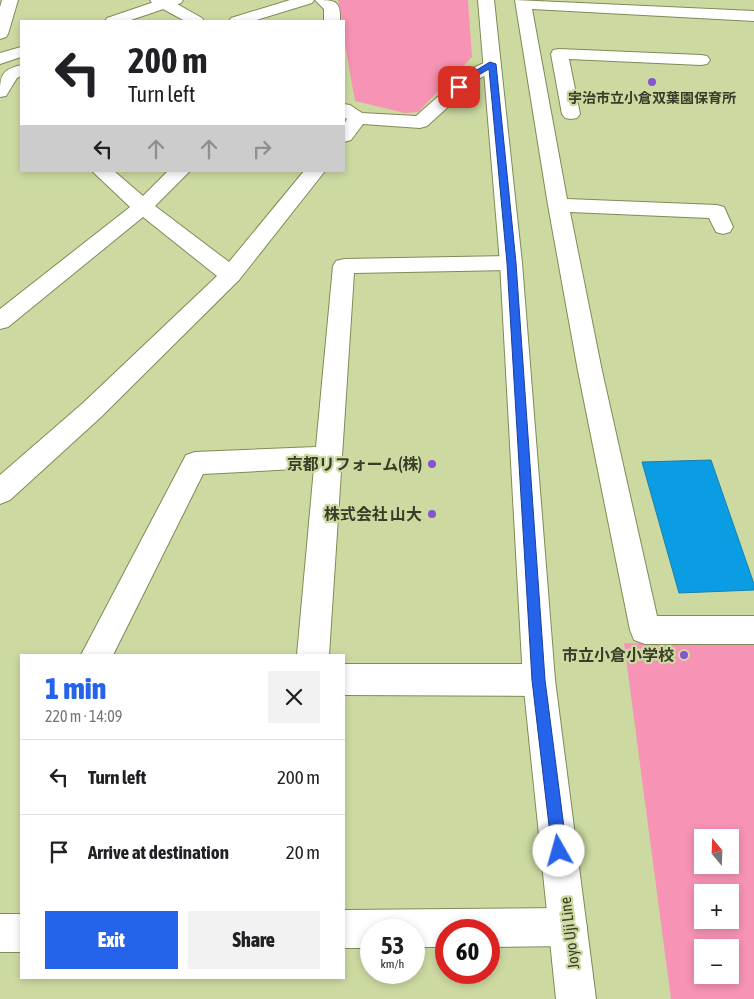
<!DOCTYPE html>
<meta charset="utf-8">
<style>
:root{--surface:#fff;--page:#f2f2f2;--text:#202124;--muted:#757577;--line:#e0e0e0;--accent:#2563eb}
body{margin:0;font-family:"Asap Condensed","Noto Sans JP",sans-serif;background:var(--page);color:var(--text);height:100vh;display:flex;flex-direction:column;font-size:19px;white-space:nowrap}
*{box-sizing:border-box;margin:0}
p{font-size:16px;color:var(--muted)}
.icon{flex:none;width:28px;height:28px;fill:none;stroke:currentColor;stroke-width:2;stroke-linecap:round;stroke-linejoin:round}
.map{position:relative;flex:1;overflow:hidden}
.details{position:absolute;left:20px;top:654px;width:325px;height:325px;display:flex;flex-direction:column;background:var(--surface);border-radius:0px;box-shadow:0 2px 8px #0003}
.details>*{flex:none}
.top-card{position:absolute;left:20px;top:20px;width:325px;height:152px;border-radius:0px;box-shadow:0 2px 8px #0003;background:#fff;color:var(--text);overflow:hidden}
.needle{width:32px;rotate:341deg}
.tools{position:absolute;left:694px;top:829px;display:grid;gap:10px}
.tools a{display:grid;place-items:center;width:45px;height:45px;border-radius:0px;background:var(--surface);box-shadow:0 2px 8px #0003;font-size:25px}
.speed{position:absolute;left:360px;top:919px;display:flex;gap:10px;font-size:25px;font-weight:700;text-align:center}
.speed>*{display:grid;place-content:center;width:65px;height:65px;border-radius:50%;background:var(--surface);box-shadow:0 2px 8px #0003;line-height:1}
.speed small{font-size:12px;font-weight:400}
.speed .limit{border:8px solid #d22;background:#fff;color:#111}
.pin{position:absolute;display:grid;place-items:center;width:42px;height:42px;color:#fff;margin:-21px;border-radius:10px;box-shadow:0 2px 8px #0006}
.me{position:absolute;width:55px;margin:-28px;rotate:353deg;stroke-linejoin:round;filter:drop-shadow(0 0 4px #0008)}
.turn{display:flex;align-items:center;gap:18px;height:105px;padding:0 25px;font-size:22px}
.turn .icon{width:65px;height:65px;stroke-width:2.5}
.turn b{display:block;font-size:35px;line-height:42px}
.lanes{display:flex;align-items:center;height:48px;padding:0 25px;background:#0003;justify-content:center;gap:25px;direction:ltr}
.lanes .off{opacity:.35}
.round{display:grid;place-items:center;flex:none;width:52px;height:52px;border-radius:0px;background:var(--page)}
.headline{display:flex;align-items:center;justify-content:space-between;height:85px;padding:0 25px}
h1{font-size:30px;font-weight:800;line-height:38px;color:var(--accent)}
.primary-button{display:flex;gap:10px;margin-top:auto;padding:10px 25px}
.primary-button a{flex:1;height:58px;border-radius:0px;background:var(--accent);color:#fff;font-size:20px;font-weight:800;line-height:58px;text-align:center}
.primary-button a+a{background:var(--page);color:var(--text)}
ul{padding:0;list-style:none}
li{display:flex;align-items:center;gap:15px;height:75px;padding:0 25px;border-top:1px solid var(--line)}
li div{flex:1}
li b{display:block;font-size:19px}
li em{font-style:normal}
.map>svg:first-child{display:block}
.green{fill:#f793b4;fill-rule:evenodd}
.water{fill:#0b9de4;stroke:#1880ab}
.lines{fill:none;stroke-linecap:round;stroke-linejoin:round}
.minor-casing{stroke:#7f8b56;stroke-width:2}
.major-casing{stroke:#7f8b56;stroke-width:2}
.minor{fill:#fff;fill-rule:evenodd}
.major{fill:#fff;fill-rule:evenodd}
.route{fill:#2563eb;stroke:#184099}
.poi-dot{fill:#8654cd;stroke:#ccdaa2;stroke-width:2}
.labels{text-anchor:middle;stroke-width:4.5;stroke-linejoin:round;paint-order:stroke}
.far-poi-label{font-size:14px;font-weight:bold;fill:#383d27;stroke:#ccdaa2}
.poi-label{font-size:16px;font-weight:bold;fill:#383d27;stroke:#ccdaa2;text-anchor:end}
.street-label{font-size:16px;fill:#383d27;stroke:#ccdaa2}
</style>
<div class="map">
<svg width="754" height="999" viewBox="0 0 754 999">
<rect width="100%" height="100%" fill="#ccdaa2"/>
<g class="green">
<path d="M338 0H468L472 57 418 112 405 113 355 101 344 39V21H342Z"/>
<path d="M624 643 754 645V999H671ZM702 838H730V865H702ZM702 892H730V920H702ZM702 948H730V975H702Z"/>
</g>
<path class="water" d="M711 460 754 584V590L679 593 642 462Z"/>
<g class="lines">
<defs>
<g id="minor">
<path d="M2 0H18L8 34 6 37 0 39V7Z"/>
<path d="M150 0H170L202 18 204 21H185L152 3Z"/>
<path d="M290 0H314L312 3 253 21H229L231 18Z"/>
<path d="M315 0C335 0 341 0 340 21H324V9Z"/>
<path d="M515 0 754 11V21L532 9 567 199 717 205 724 207 733 227 730 232 723 234 716 232 709 218 570 212 602 371 657 616H754V644H645L634 640 630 630 578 371 548 205Z"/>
<path d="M559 49 701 55 707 56 710 60 707 64 701 65 569 59 580 114 577 118 571 119 565 118 562 114 551 54 553 50Z"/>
<path d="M492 59 498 60 501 64 498 68 479 79 427 126 420 128 363 124 351 140 344 142V124L347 119 344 117V104L350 105 362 113 416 116 467 71Z"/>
<path d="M21 65V76L17 78 6 96 0 97C0 77 0 70 21 65Z"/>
<path d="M92 171H114L143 196 168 171H190L155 206 229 262 304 171H325L239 280 101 417 10 500 0 504V475L83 403 217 276 143 217 8 327 0 329V309L130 207Z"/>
<path d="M511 256 519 258 522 263 519 268 511 270 354 273 329 655H297L314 468 203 474 113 655H81L186 455 195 452 316 447 333 266 336 261 344 259Z"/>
<path d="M539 664 550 669 555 680 550 691 539 696 344 695V664Z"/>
<path d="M568 908 581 914 587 927 581 940 568 946 489 947V930H446V947H414V930H371V948H344V910Z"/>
<rect x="0" y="914" width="21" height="38"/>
</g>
<g id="major">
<path d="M160 0H183L181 3 128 21H105L107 18Z"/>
<path d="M478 0H494L522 263 555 680 596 999H556L523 680 500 263Z"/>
<path d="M21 47V57L0 64V53Z"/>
</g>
</defs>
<use href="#minor" class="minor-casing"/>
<use href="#major" class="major-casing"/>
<use href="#minor" class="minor"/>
<use href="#major" class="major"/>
</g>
<path class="route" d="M490 62 496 64 516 263 545 680 567 851 564 856 559 858 554 856 552 851 532 680 507 263 489 69 475 77 462 89 456 87 470 74Z"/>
<g class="poi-dot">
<circle cx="652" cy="82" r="5"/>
<circle cx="432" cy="464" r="5"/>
<circle cx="432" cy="514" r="5"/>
<circle cx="684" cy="655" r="5"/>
</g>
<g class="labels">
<g class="far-poi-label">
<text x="652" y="103">宇治市立小倉双葉園保育所</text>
</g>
<g class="poi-label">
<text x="422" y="470">京都リフォーム(株)</text>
<text x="422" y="520">株式会社 山大</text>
<text x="674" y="661">市立小倉小学校</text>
</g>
<g class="street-label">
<text transform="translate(569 933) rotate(-97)" y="6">Joyo Uji Line</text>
</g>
</g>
</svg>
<div class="tools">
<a><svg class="needle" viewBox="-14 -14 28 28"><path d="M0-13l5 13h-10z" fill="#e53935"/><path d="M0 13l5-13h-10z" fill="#757577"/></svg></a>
<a>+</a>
<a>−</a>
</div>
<div class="speed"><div>53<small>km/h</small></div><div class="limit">60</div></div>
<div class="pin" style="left:459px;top:87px;background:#d93025"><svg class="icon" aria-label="arrive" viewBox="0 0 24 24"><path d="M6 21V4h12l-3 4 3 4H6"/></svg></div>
<svg class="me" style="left:559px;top:851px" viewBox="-20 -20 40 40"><circle r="19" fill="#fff"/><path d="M0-13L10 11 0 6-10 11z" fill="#2563eb"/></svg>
<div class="top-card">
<div class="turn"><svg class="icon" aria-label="left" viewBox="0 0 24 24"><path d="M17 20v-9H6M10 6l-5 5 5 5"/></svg><div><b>200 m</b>Turn left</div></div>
<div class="lanes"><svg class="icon" aria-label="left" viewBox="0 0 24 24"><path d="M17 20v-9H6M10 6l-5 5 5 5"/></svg><svg class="icon off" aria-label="ahead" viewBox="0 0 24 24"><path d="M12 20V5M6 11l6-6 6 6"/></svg><svg class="icon off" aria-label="ahead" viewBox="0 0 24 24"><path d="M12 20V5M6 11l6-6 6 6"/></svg><svg class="icon off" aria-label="right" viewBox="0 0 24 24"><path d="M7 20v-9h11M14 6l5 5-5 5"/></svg></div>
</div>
<section class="details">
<div class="headline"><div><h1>1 min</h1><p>220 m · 14:09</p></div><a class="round"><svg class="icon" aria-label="close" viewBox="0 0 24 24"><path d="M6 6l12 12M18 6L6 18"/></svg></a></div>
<ul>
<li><svg class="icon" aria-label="left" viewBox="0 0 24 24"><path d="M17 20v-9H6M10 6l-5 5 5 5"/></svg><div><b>Turn left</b></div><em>200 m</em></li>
<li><svg class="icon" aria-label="arrive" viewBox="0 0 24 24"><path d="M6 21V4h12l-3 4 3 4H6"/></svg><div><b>Arrive at destination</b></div><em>20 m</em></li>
</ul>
<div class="primary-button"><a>Exit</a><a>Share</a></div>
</section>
</div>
